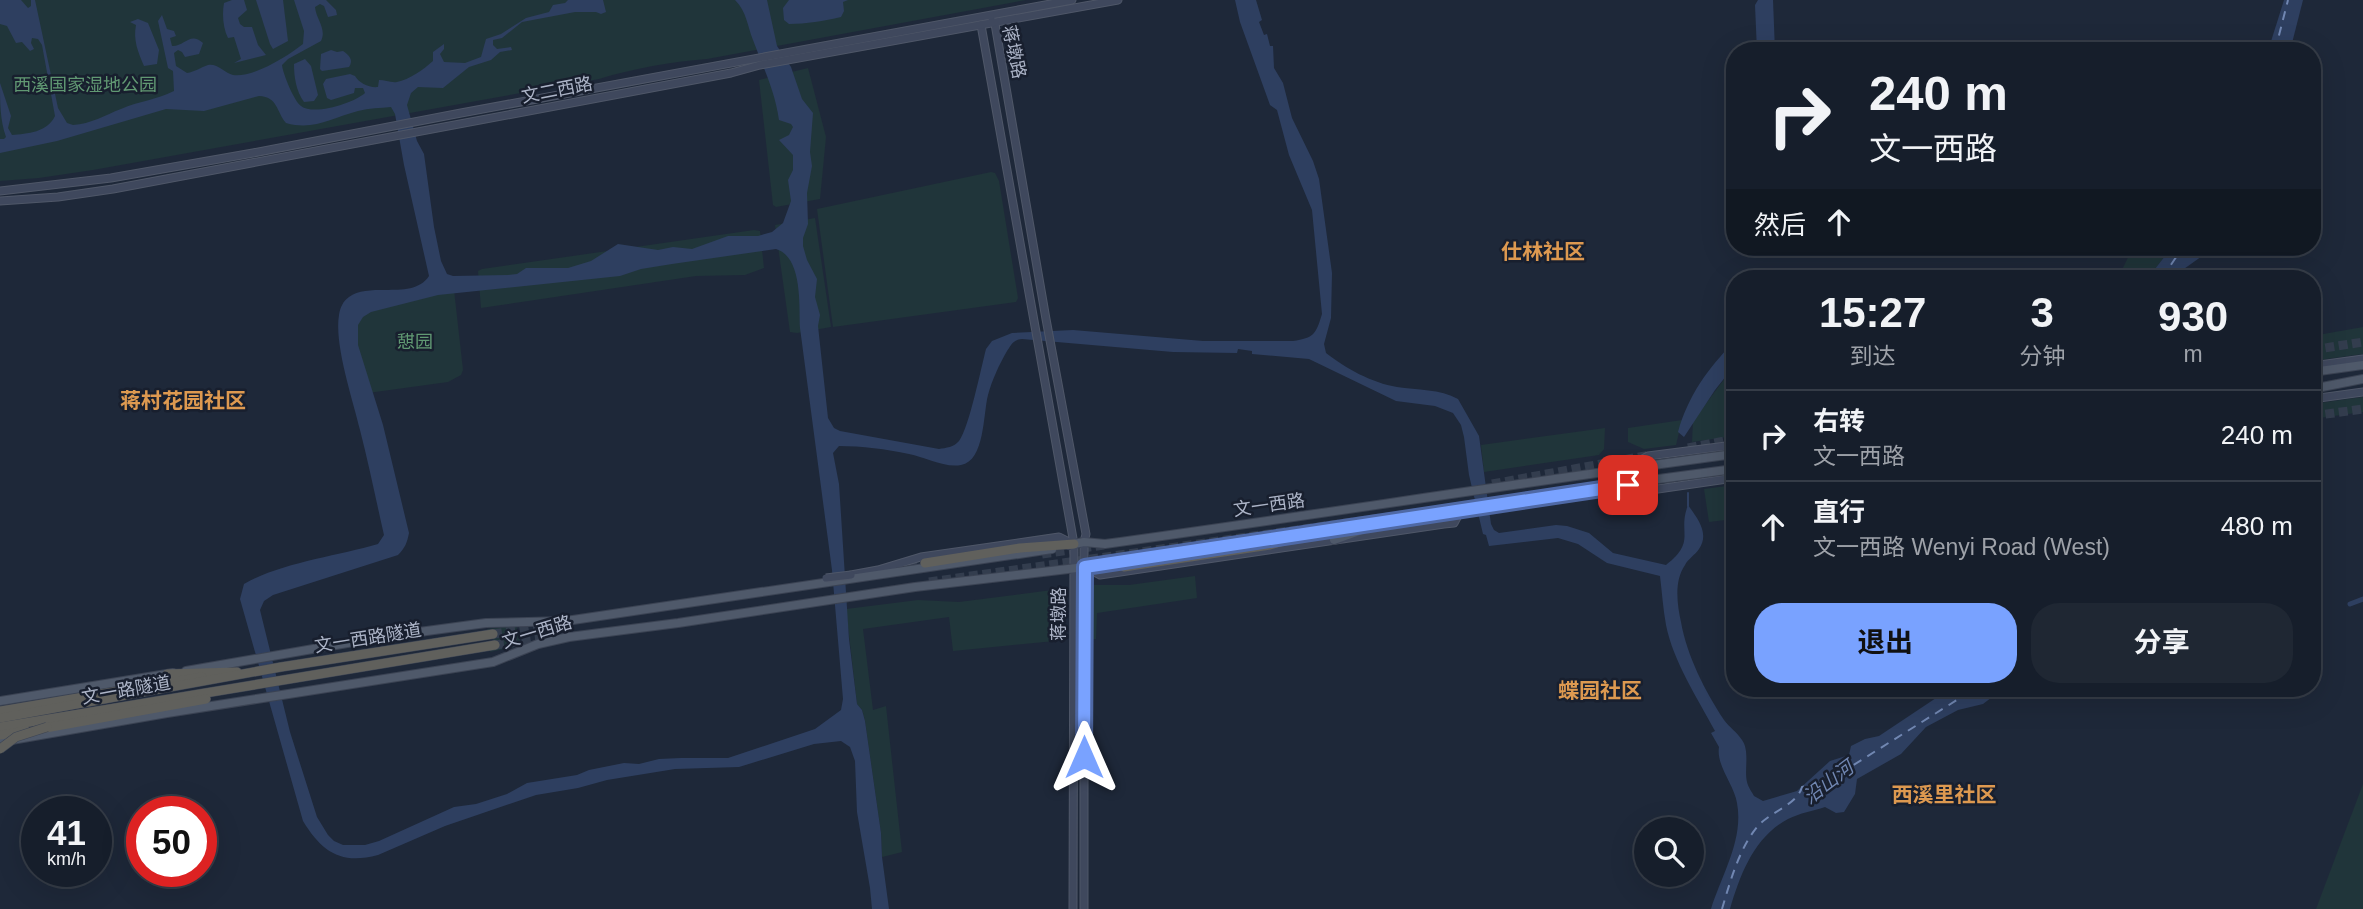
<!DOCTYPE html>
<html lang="zh">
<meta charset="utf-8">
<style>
:root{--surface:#161e2b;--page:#1f2733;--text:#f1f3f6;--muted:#9ea2a9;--line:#353c47;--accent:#79a2ff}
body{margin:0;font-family:Arial,"Noto Sans SC",sans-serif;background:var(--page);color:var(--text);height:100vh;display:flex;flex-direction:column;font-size:26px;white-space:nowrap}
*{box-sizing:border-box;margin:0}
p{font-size:23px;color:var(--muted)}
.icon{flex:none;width:38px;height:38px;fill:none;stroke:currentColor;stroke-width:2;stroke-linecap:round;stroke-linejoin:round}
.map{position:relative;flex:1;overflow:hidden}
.panel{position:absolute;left:1726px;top:270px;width:595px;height:427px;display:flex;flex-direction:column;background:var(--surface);border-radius:28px;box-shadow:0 7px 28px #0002,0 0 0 2px var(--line)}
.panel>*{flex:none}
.top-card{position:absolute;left:1726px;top:42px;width:595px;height:214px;border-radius:28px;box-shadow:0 7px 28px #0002,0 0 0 2px var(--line);background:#161e2b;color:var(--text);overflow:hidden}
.buttons{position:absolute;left:1634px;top:817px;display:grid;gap:14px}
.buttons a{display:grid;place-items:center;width:70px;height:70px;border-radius:50%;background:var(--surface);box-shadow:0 7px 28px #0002,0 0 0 2px var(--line);font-size:35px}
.speed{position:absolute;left:21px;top:796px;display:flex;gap:14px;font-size:35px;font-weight:700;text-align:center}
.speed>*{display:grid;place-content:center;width:91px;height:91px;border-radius:50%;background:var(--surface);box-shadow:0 7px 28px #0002,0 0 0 2px var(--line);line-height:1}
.speed small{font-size:18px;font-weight:400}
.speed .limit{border:10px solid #d22;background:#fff;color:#111}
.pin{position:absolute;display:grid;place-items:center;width:60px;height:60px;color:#fff;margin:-30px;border-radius:14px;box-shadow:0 4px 10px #0006}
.me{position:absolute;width:77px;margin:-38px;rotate:0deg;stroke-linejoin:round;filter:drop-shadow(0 0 5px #0008)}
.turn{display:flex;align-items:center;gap:24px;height:147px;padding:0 28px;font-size:32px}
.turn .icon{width:91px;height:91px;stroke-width:2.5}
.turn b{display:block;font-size:49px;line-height:60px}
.then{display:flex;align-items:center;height:66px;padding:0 28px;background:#0003;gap:14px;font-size:26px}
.eta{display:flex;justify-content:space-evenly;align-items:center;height:119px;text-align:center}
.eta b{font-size:42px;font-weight:700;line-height:49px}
.cta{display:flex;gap:14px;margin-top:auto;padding:14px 28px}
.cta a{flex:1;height:80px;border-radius:28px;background:var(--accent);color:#111;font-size:28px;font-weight:700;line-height:80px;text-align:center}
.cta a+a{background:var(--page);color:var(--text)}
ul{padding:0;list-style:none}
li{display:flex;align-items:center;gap:21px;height:91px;padding:0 28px;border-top:2px solid var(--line)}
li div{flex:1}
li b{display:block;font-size:26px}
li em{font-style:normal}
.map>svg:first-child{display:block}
.green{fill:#20353a}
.water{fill:#2e3f60;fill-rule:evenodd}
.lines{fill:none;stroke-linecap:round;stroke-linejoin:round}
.stream{stroke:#2e3f60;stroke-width:2}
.canal{stroke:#2e3f60;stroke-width:5}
.ferry{stroke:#7187b2;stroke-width:2;stroke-dasharray:9 7;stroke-linecap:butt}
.trunk-tunnel{stroke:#333d4e;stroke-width:9;stroke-dasharray:9 4.5;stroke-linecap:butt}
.secondary-casing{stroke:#4f5768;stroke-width:9}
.primary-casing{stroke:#3b4353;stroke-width:10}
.trunk-casing{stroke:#3c4454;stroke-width:10}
.secondary{stroke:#3f485d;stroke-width:7}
.primary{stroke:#4f596a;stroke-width:8}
.trunk{stroke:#60605c;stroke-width:9}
.secondary-bridge-casing{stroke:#4f5768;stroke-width:9;stroke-linecap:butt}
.trunk-bridge-casing{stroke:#3c4454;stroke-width:10;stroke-linecap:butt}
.secondary-bridge{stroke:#3f485d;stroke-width:7}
.trunk-bridge{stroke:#60605c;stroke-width:9}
.route-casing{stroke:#4f69a6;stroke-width:18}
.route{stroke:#79a2ff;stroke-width:12}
.labels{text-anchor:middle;stroke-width:5;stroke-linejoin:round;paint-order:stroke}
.street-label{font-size:18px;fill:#acb4c7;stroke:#181f2e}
.park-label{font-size:18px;fill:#619973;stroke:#181f2e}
.water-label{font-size:19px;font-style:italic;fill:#7187b2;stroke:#181f2e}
.quarter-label{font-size:21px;font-weight:bold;fill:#dd9950;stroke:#181f2e}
</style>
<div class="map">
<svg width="2363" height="909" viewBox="0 0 2363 909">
<rect width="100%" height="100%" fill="#1e2839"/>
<g class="green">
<path d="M0 0H1026L707 59C670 62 635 68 599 79L93 170 39 178 0 181Z"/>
<path d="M808 68 826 137 820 199 776 207 773 205 759 80Z"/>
<path d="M991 172 995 173 999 181 1018 298 1016 302 833 327 817 209Z"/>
<path d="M815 218 831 327 797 333 790 332 775 225Z"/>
<path d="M754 230 760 231 764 268 745 275 696 276 481 308 478 271 482 269Z"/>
<path d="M2133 247H2172L2148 278H2107L2120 274Z"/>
<path d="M454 290 463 370 461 375 448 382 368 393 356 351V324L367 311Z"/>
<path d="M2363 327V354L2312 361V336Z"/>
<path d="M1734 366V395L1725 409 1734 408V436L1692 442 1693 421Z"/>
<path d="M2363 397V412L2312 419V404Z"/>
<path d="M1682 420 1676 445 1644 449 1628 442V428Z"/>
<path d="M1605 428 1604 449 1599 455 1484 472 1481 445Z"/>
<path d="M1734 485V519L1709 522 1704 489Z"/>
<path d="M1195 576 1197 598 1097 613 1096 639H1092L1088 600 1090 588 1094 585H1129Z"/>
<path d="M1052 590 1058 594 1065 640 953 651 949 617 863 629 873 710 886 706 902 852 882 857 881 833 865 721 862 710 857 704 846 609 918 600 959 602Z"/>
<path d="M516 626 521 644 519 646 490 652C495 643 494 636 487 629Z"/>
<path d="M2363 784V909H2316Z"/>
</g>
<g class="water">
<path d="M0 0H21L28 8 31 6V0H35L58 108 67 123 73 125C91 124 105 115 121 109 139 101 156 100 174 91L173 71 168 68 158 21 162 15 167 29 174 31 176 36 170 38 172 46C184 47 190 31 203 43L199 54 185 57 182 52 178 50 174 53 176 66 187 73C195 72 201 67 208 65 217 63 225 73 233 75 253 78 288 56 303 44L304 31 294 0H326L336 10 337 15 328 17 324 6 320 4 315 7C316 19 327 29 321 41L288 59 282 65C283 74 294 101 301 106 314 116 354 103 365 93L363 88H355L354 93 331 100 327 98 323 84 326 79 350 74 355 76C359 83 369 88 378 87L379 80C385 80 391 83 397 82 409 80 424 69 433 61V52L444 44V49L440 54 444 62 465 63 481 57 486 39 501 34 526 18 549 12 553 5 565 3 568 0H603L606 12 601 14 596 12H575L522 22 502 38 493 40V45L497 49 511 47 512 50 500 52 491 60 469 67 443 88 418 87 411 93 407 105 417 141 424 154 434 227 441 261 447 274 453 276 508 275 517 274 526 268H568L591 261 618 244 658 250 673 247 692 249 728 236H758L772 232 783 223 791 201 788 180 793 170V155L779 140 789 135 793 127 791 124 779 120C775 91 763 67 753 40 747 25 747 12 735 0H767L777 46 791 67 802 99 813 113 810 152 812 166 807 193 808 224 803 238V246L807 260 817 279 815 297 820 315 818 326 828 418 834 428 840 431 939 449C946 448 954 447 959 441 969 428 981 368 986 349L992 341 1012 333 1073 330 1203 341H1293C1314 338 1316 334 1322 314L1312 210 1289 155 1277 110 1270 105 1240 22 1235 0H1256L1262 20 1259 22 1264 35 1267 34 1270 46H1273L1274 68 1283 83 1292 118 1313 161 1319 179 1332 273 1331 318 1324 344 1326 353C1345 368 1372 383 1397 387 1417 390 1440 389 1458 399L1479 436 1491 524 1494 530 1499 533 1556 525 1567 526 1589 533 1613 553 1666 565C1697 541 1677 533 1688 505 1697 518 1710 533 1699 549 1695 555 1688 559 1685 565 1674 581 1677 604 1681 622 1687 656 1705 691 1724 720 1729 727 1737 732 1742 740 1750 751 1744 770 1747 782 1748 787 1752 792 1754 796L1763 801 1797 791 1830 761 1849 755 1851 746 1865 739 1879 736 1951 688H2004L1983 704 1958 710 1926 727 1901 754 1857 779 1855 794 1844 812 1836 813 1825 807C1813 811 1800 813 1788 819 1754 837 1740 875 1730 909H1711C1721 876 1744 840 1737 803 1734 784 1716 766 1719 747L1711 733 1715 731C1698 699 1673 661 1666 625 1663 609 1662 592 1660 576L1607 563 1578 544 1558 538 1489 546 1486 535 1483 534 1469 475 1464 437 1461 425 1453 413 1435 406 1396 401 1309 359 1252 354V351L1238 349 1237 353 1173 352 1022 339C1013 340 1012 344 1007 351 999 365 992 380 988 395 983 414 985 461 961 465 944 468 925 457 909 454 886 449 862 446 839 446L833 453 839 484 849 639 857 704 862 710 865 721 881 833 882 857 889 909H872L870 888 857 812 855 761 850 747 841 741 814 744 739 767 675 769 607 780 578 788 536 795 445 826 378 855C341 865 322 852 303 821L240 599 244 584C280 563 337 556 378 544L384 535C376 500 369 465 360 430 353 400 334 345 339 315 340 308 343 301 349 297 369 281 413 301 429 276L404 165 395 114 391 107C380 108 369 108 358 111 331 118 314 131 286 123 276 111 278 97 259 96L204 111 166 109 57 141 0 153V139H4L6 137C0 120 0 102 0 83L11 116 8 128 12 135C27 134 48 132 55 116L42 45 38 39 32 38 31 43 34 49 30 51 22 42 16 43 7 26 0 24ZM776 249C803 257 799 307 800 328L832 570 843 699 841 710 815 729 728 758H681L659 759 639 764 624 763 589 770 577 775 527 783 507 794 476 804 454 807 379 841 365 845H343L334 841 328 835 317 817 290 732 260 610 264 601 273 595 398 555C405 548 407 543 409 533L383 425 358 345V325L363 317 371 312 438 295 620 276 641 269 672 264Z"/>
<path d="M232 0H244L247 10 238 18 240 24 244 27H252L258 45 266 55 234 63 241 59 234 37 228 38C223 28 222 14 224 3Z"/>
<path d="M256 0H283L288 41 273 49 270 44Z"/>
<path d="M789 0H848L843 2 844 11 841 17C824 21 806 24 789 24L784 20 783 8Z"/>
<path d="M1758 0H1773L1775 51H1757L1755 5Z"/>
<path d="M2284 0H2303L2290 51H2268Z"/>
<path d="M138 19 148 23 159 50 157 64 144 66C138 52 133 40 136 25L130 22Z"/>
<path d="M331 50 337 52 343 51C349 55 354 60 349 67L322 71 320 69 321 54Z"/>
<path d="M305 59 311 66 318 95 314 101 304 102C296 91 294 77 294 64Z"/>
<path d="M2172 247H2215L2171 278H2148Z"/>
<path d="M1734 342V366L1715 390 1684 437 1678 432C1688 396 1708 368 1734 342Z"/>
</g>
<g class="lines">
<path class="stream" d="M1688 493V506"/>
<path class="canal" d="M2350 604 2363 599"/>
<g class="ferry">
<path d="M2275 51 2288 0"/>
<path d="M2162 278 2183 247"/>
<path d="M1722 909C1730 882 1739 849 1757 827 1771 811 1797 805 1802 787L1828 781 1976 688"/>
</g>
<g class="trunk-tunnel">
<path d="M2312 350 2363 342"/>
<path d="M2312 416 2363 409"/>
<path d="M1688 448 1734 439"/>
<path d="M1492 484 1650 455"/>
<path d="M1651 484 1727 476"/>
<path d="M1042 554 1104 545"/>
<path d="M895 567 925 563"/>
<path d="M1087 571 1124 567"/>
<path d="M929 582 1529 497"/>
<path d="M493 634 564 624"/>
<path d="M495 645 555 637"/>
</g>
<defs>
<g id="secondary">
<path d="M992 21 995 24 1046 319 1086 534 1084 542V909"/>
<path d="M981 25 1074 544 1073 909"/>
<path d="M0 191 111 178 253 153 461 113 1072 0"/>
<path d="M0 201 58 197 113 189 731 73 760 65 1118 0"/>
<path d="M2312 366 2363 359"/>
<path d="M2312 399 2363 392"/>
<path d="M1627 468 1648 456 1734 445"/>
<path d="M1629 485 1651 490 1734 478"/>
<path d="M1085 567 1100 575 1444 524 1454 523 1461 510"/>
<path d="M851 575 878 570 921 557 1059 537 1073 544"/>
</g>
<g id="primary">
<path d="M2312 372 2363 365"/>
<path d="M2312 389 2363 379"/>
<path d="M1301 535 1603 490 1651 480 1734 469"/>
<path d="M1334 540 1362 530"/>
<path d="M1069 545 1084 542 1105 544C1315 515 1524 482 1734 454"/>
<path d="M186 671 382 637 486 623 566 621 1052 549"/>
<path d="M0 701 173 673"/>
<path d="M0 742 167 713 493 662 538 644 569 637 678 623 915 587 1085 567 1285 537"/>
</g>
<g id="trunk">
<path d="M925 563 1020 548 1074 544"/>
<path d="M1124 567 1270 545 1306 535"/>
<path d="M167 674 237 672"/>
<path d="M0 711 202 677"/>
<path d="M0 718 281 667 493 634"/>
<path d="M0 727 495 645"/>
<path d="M40 729 206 699"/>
<path d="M0 735 26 731"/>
</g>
</defs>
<use href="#secondary" class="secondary-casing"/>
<use href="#primary" class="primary-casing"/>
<use href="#trunk" class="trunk-casing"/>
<use href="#secondary" class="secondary"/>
<use href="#primary" class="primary"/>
<use href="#trunk" class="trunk"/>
<defs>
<path id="secondary-bridge" d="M826 578 851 575"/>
<path id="trunk-bridge" d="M0 749 16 737 47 727"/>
</defs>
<use href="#secondary-bridge" class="secondary-bridge-casing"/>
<use href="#trunk-bridge" class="trunk-bridge-casing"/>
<use href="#secondary-bridge" class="secondary-bridge"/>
<use href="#trunk-bridge" class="trunk-bridge"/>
</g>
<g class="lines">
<defs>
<path id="route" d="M1084 757 1085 567 1628 485"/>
</defs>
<use href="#route" class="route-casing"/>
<use href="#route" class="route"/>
</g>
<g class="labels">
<g class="street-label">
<text transform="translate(1014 52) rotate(78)" y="6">蒋墩路</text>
<text transform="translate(557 90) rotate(-11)" y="6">文二西路</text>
<text transform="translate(1269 505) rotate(-8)" y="6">文一西路</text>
<text transform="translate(1059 614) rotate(-90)" y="6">蒋墩路</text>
<text transform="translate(537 632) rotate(-17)" y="6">文一西路</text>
<text transform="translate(368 638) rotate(-9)" y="6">文一西路隧道</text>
<text transform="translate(126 690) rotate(-10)" y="6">文一路隧道</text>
</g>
<g class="park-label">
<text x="85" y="91">西溪国家湿地公园</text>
<text x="415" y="348">憇园</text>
</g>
<g class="water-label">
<text transform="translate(1828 782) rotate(-37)" y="7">沿山河</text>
</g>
<g class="quarter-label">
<text x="1543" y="259">仕林社区</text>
<text x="183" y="408">蒋村花园社区</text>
<text x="1600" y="698">蝶园社区</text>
<text x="1944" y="802">西溪里社区</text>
</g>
</g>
</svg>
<div class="buttons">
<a><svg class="icon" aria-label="search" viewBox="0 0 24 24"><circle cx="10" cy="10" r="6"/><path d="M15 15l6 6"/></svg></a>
</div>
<div class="speed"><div>41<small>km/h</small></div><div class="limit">50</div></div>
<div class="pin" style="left:1628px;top:485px;background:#d93025"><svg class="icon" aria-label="arrive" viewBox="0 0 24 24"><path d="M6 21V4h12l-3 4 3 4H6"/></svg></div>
<svg class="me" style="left:1084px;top:757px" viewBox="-20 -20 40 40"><path d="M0-17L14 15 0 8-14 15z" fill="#79a2ff" stroke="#fff" stroke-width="4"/></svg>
<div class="top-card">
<div class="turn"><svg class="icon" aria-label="right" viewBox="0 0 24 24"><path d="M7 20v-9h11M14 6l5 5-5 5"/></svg><div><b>240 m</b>文一西路</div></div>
<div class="then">然后<svg class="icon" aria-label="ahead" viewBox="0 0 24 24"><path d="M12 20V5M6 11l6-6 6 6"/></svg></div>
</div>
<section class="panel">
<div class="eta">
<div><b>15:27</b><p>到达</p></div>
<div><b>3</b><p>分钟</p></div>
<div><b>930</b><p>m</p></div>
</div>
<ul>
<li><svg class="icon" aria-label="right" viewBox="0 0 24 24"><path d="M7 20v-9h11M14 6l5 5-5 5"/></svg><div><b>右转</b><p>文一西路</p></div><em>240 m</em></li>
<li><svg class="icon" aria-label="ahead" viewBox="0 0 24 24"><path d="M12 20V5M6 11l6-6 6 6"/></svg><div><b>直行</b><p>文一西路 Wenyi Road (West)</p></div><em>480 m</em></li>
</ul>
<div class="cta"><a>退出</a><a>分享</a></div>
</section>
</div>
